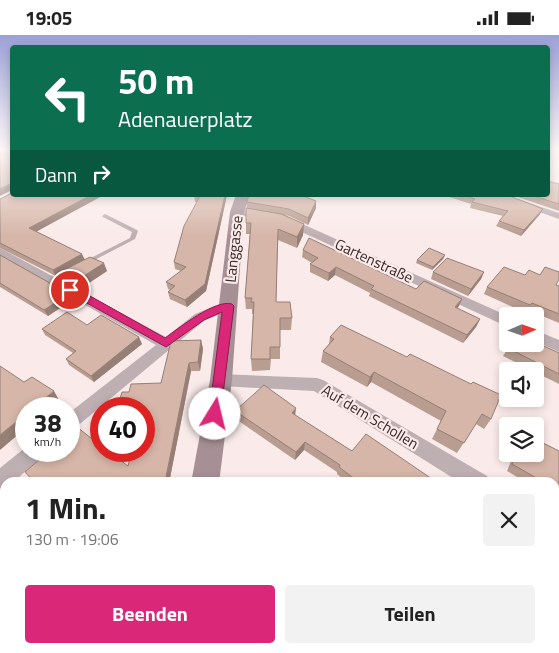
<!DOCTYPE html>
<html lang="de">
<meta charset="utf-8">
<style>
:root{--surface:#fff;--page:#f2f2f2;--text:#222;--muted:#767676;--accent:#db2777}
body{margin:0;font-family:"Titillium Web",sans-serif;background:var(--page);color:var(--text);height:100vh;display:flex;flex-direction:column;font-size:19px;white-space:nowrap}
*{box-sizing:border-box;margin:0}
p{font-size:16px;color:var(--muted)}
.icon{flex:none;width:28px;height:28px;fill:none;stroke:currentColor;stroke-width:2;stroke-linecap:round;stroke-linejoin:round}
.map{position:relative;flex:1;overflow:hidden}
.side{position:absolute;left:0px;top:442px;width:560px;height:176px;display:flex;flex-direction:column;background:var(--surface);border-radius:15px 15px 0 0;box-shadow:0 2px 8px #0003}
.side>*{flex:none}
.banner{position:absolute;left:10px;top:10px;width:540px;height:152px;border-radius:5px;box-shadow:0 2px 8px #0003;background:#0b6e4f;color:#fff;overflow:hidden}
.needle{width:32px;rotate:88deg}
.controls{position:absolute;left:499px;top:272px;display:grid;gap:10px}
.controls a{display:grid;place-items:center;width:45px;height:45px;border-radius:5px;background:var(--surface);box-shadow:0 2px 8px #0003;font-size:25px}
.speed{position:absolute;left:15px;top:362px;display:flex;gap:10px;font-size:25px;font-weight:700;text-align:center}
.speed>*{display:grid;place-content:center;width:65px;height:65px;border-radius:50%;background:var(--surface);box-shadow:0 2px 8px #0003;line-height:1}
.speed small{font-size:12px;font-weight:400}
.speed .limit{border:8px solid #d22;background:#fff;color:#111}
.pin{position:absolute;display:grid;place-items:center;width:42px;height:42px;color:#fff;margin:-21px;border:2px solid #fff;border-radius:50%;box-shadow:0 1px 5px #0007}
.me{position:absolute;width:55px;margin:-28px;rotate:9deg;stroke-linejoin:round;filter:drop-shadow(0 0 4px #0008)}
.turn{display:flex;align-items:center;gap:18px;height:105px;padding:0 25px;font-size:22px}
.turn .icon{width:65px;height:65px;stroke-width:2.5}
.turn b{display:block;font-size:35px;line-height:42px}
.then{display:flex;align-items:center;height:48px;padding:0 25px;background:#0003;gap:10px;font-size:19px}
.round{display:grid;place-items:center;flex:none;width:52px;height:52px;border-radius:5px;background:var(--page)}
.head{display:flex;align-items:center;justify-content:space-between;height:85px;padding:0 25px}
h1{font-size:30px;font-weight:700;line-height:38px}
.cta{display:flex;gap:10px;margin-top:auto;padding:10px 25px}
.cta a{flex:1;height:58px;border-radius:5px;background:var(--accent);color:#fff;font-size:20px;font-weight:700;line-height:58px;text-align:center}
.cta a+a{background:var(--page);color:var(--text)}
.status{display:flex;justify-content:space-between;align-items:center;height:35px;padding:0 25px;background:var(--surface);direction:ltr}
.status svg{height:14px;fill:currentColor}
.map>svg:first-child{display:block}
.lines{fill:none;stroke-linecap:round;stroke-linejoin:round}
.lane{fill:#beafb3;fill-rule:evenodd}
.street{fill:#beafb3;fill-rule:evenodd}
.secondary{fill:#a69096;fill-rule:evenodd}
.wall{fill:#b89d90}
.shaded-wall{fill:#967f76}
.building{fill:#d6b6a8;stroke:#967f76}
.route{fill:#db2777;stroke:#8e194d}
.labels{text-anchor:middle;stroke-width:4.5;stroke-linejoin:round;paint-order:stroke}
.street-label{font-size:15px;fill:#392b2a;stroke:#faebea}
</style>
<div class="status"><b>19:05</b><svg viewBox="0 0 49 12"><path d="M0 12V9h3v3zM5 12V6h3v6zM10 12V3h3v9zM15 12V0h3v12zM26 1h20v11H26zM47 4h2v5h-2z"/></svg></div>
<div class="map">
<svg width="559" height="618" viewBox="0 0 559 618">
<rect width="100%" height="100%" fill="#faebea"/>
<g class="lines">
<path class="lane" d="M105 179 137 195 138 196 135 204 87 229H83V227L130 203 132 197 103 182 102 181Z"/>
<g class="street">
<path d="M491 160H506L559 178V184Z"/>
<path d="M237 174 289 183 508 281V292L282 188 233 179 232 177 233 175Z"/>
<path d="M0 213 166 302 195 279 228 266 233 268 235 271 233 274 205 285 75 393 69 396V378L156 310 0 222Z"/>
<path d="M535 295 559 305V317L535 306Z"/>
<path d="M221 339 317 343 323 345 487 441 490 448H461L314 356 221 351 215 350 213 345 215 340Z"/>
<path d="M26 412V416H44L42 422 12 448H5V452L0 454V433Z"/>
<rect x="555" y="479" width="4" height="22"/>
</g>
<g class="secondary">
<path d="M236 160H250L244 177 232 345 219 448H191L210 345 230 177Z"/>
<path d="M161 614H197L196 618H160Z"/>
</g>
</g>
<g class="wall">
<path d="M559 149V176L512 160H548Z"/>
<path d="M194 160H227L206 256 187 272 170 264 168 257 170 255 168 254 166 247 181 236 175 234 174 227 197 167H195Z"/>
<path d="M443 160H507L540 179 521 201 496 191 499 186 503 181 470 173 471 169Z"/>
<path d="M0 164 36 196 85 224 107 236 80 254 64 245 60 238 56 241 0 213Z"/>
<path d="M247 167 316 173 308 190 289 181 285 180 304 189 303 200 297 213 278 205 276 267 292 283 291 295H280V324H271L270 335 252 336 251 324 253 279H252V274H246L245 263 250 199H246V188Z"/>
<path d="M303 215 416 254 462 264 457 273 480 284 476 292 463 308 369 261 370 258 335 240 328 246 310 237V229L312 228 302 222Z"/>
<path d="M0 220 64 256 67 262 64 264 66 269 48 281 0 252Z"/>
<path d="M445 220 443 224 432 235 416 228 417 225Z"/>
<path d="M433 237H484L481 244 468 261 431 244Z"/>
<path d="M525 240 559 251V288L528 275 526 278 484 259 487 252Z"/>
<path d="M87 290 142 309 94 347 69 330 66 324 73 318 45 300 42 294Z"/>
<path d="M341 290 491 384 484 394 476 389 457 418 432 404 441 386 371 347 367 352 321 327 323 316 329 309 330 302Z"/>
<path d="M201 305 203 314 200 336H191L169 448H35L128 431 144 374 129 357 161 348Z"/>
<path d="M511 309 559 318V349L535 337V336H533L503 321Z"/>
<path d="M235 376 295 380 352 416 438 448H348L337 439V437L304 415 295 425 236 384Z"/>
<path d="M535 404 559 416V451L558 455 555 457V448H527L507 436 514 419H535Z"/>
<path d="M297 614H359L357 616 359 618H301Z"/>
</g>
<g class="shaded-wall">
<path d="M10 149 12 155 0 161V154Z"/>
<path d="M91 160H104L32 199 29 193Z"/>
<path d="M225 160H227L206 256 187 272 185 265Z"/>
<path d="M316 166V173L308 190V183Z"/>
<path d="M543 174 540 179 521 201 524 195Z"/>
<path d="M304 189 303 200 297 213V202Z"/>
<path d="M82 219 85 225 56 241 53 235Z"/>
<path d="M445 220 443 224 432 235 433 232Z"/>
<path d="M104 228 107 236 80 254 76 246Z"/>
<path d="M336 232 335 240 328 246 329 238Z"/>
<path d="M484 237 481 244 468 261 471 254Z"/>
<path d="M64 256 67 262 64 264 66 269 48 281 44 275 57 260Z"/>
<path d="M462 264 459 271 452 280 455 272Z"/>
<path d="M480 284 476 292 463 308 467 300Z"/>
<path d="M139 302 142 309 94 347 91 341Z"/>
<path d="M201 305 203 314 200 336 198 327Z"/>
<path d="M189 328 191 336 169 448H165Z"/>
<path d="M374 337 371 347 367 352 370 342Z"/>
<path d="M54 356 59 365 49 374H32Z"/>
<path d="M296 373 295 382 292 378Z"/>
<path d="M26 379V393L0 415V400Z"/>
<path d="M305 407 304 415 295 425 296 417Z"/>
<path d="M5 540V547L1 543Z"/>
<path d="M0 572 5 583V599L0 589Z"/>
<path d="M2 611 5 614H20L21 615 17 618 9 617 7 618 0 616V613Z"/>
</g>
<g class="building">
<path d="M0 115H12V153L11 152 10 149 0 154Z"/>
<path d="M548 115H552L548 125Z"/>
<path d="M548 146 559 149V169L531 160H548Z"/>
<path d="M12 158V160H91L29 193 82 219 53 235 0 208V164Z"/>
<path d="M194 160H225L205 249 185 265 168 257 175 251 166 247 186 232 174 227 184 191 200 161Z"/>
<path d="M249 160H301L316 166 308 183 289 174 247 167Z"/>
<path d="M462 160H507L543 174 524 195 499 186 508 176 472 167 475 164Z"/>
<path d="M246 173 281 179 304 189 297 202 278 194 276 267H290L292 283H280V312H270V324H251L254 267H251L252 263H245L251 188H246Z"/>
<path d="M309 203 416 254 424 246 462 264 455 272 480 284 467 300 371 254 374 251 336 232 329 238 310 229 318 223 303 215Z"/>
<path d="M429 213 445 220 433 232 417 225Z"/>
<path d="M0 220 64 256 57 260 63 263 44 275 0 248Z"/>
<path d="M90 222 104 228 76 246 60 237Z"/>
<path d="M447 223 484 237 471 254 433 237Z"/>
<path d="M504 232 525 240 529 235 540 240 545 232 559 237V244L556 250 559 251V279L532 268 530 270 487 252Z"/>
<path d="M67 277 87 290 101 280 139 302 91 341 66 324 76 316 42 294Z"/>
<path d="M341 290 407 322 410 319 471 349 473 347 501 360 491 384 482 379 464 408 437 394 446 376 374 337 370 342 323 316 334 304 330 302Z"/>
<path d="M201 305 198 327 189 328 165 447 166 448H35L25 437 49 416H69V399L77 392 101 411V416H108L128 431 132 416H144V374H117L122 357H129L131 349 161 348 171 306Z"/>
<path d="M535 307 559 318V339L508 313 511 309H535Z"/>
<path d="M0 331 24 347 32 342 54 356 32 374H26V379L0 400Z"/>
<path d="M264 350 296 373 292 378 352 416 366 399 438 448H360L339 432 340 430 305 407 296 417 235 376Z"/>
<path d="M535 404 559 416V451L558 455 555 453V448H545L512 429 517 419H535Z"/>
<path d="M5 477V484L1 481Z"/>
<path d="M5 485V540L1 543 5 547V580L0 575V489Z"/>
<path d="M555 519 559 522V531L555 539Z"/>
<path d="M0 589 5 599V614H9L6 616 2 611 0 613Z"/>
<path d="M120 614H146L151 618H118Z"/>
<path d="M207 614H248V618H206Z"/>
<path d="M301 614H359L357 616 359 618H305Z"/>
<path d="M74 615 77 618H72Z"/>
</g>
<linearGradient id="sky" x2="0" y2="1"><stop stop-color="#9ba0d6"/><stop offset="0.57" stop-color="#fdf6f6"/><stop offset="1" stop-color="#fdf6f6" stop-opacity="0"/></linearGradient>
<rect width="559" height="201" fill="url(#sky)"/>
<path class="route" d="M67 252H74L165 303C179 293 215 264 232 269L234 271 220 383 215 385 211 383 209 379 222 277 204 285 166 312 67 257Z"/>
<g class="labels">
<g class="street-label">
<text transform="translate(234 214) rotate(-84)" y="5">Langgasse</text>
<text transform="translate(374 226) rotate(25)" y="5">Gartenstraße</text>
<text transform="translate(370 382) rotate(31)" y="5">Auf dem Schollen</text>
</g>
</g>
</svg>
<div class="controls">
<a><svg class="needle" viewBox="-14 -14 28 28"><path d="M0-13l5 13h-10z" fill="#e53935"/><path d="M0 13l5-13h-10z" fill="#767676"/></svg></a>
<a><svg class="icon" aria-label="sound" viewBox="0 0 24 24"><path d="M4 9h4l5-4v14l-5-4H4zM17 9q2 3 0 6"/></svg></a>
<a><svg class="icon" aria-label="layers" viewBox="0 0 24 24"><path d="M12 4l9 5-9 5-9-5zM3 14l9 5 9-5"/></svg></a>
</div>
<div class="speed"><div>38<small>km/h</small></div><div class="limit">40</div></div>
<div class="pin" style="left:70px;top:255px;background:#d93025"><svg class="icon" aria-label="arrive" viewBox="0 0 24 24"><path d="M6 21V4h12l-3 4 3 4H6"/></svg></div>
<svg class="me" style="left:215px;top:379px" viewBox="-20 -20 40 40"><circle r="19" fill="#fff"/><path d="M0-13L10 11 0 6-10 11z" fill="#db2777"/></svg>
<div class="banner">
<div class="turn"><svg class="icon" aria-label="left" viewBox="0 0 24 24"><path d="M17 20v-9H6M10 6l-5 5 5 5"/></svg><div><b>50 m</b>Adenauerplatz</div></div>
<div class="then">Dann<svg class="icon" aria-label="right" viewBox="0 0 24 24"><path d="M7 20v-9h11M14 6l5 5-5 5"/></svg></div>
</div>
<section class="side">
<div class="head"><div><h1>1 Min.</h1><p>130 m · 19:06</p></div><a class="round"><svg class="icon" aria-label="close" viewBox="0 0 24 24"><path d="M6 6l12 12M18 6L6 18"/></svg></a></div>
<div class="cta"><a>Beenden</a><a>Teilen</a></div>
</section>
</div>
